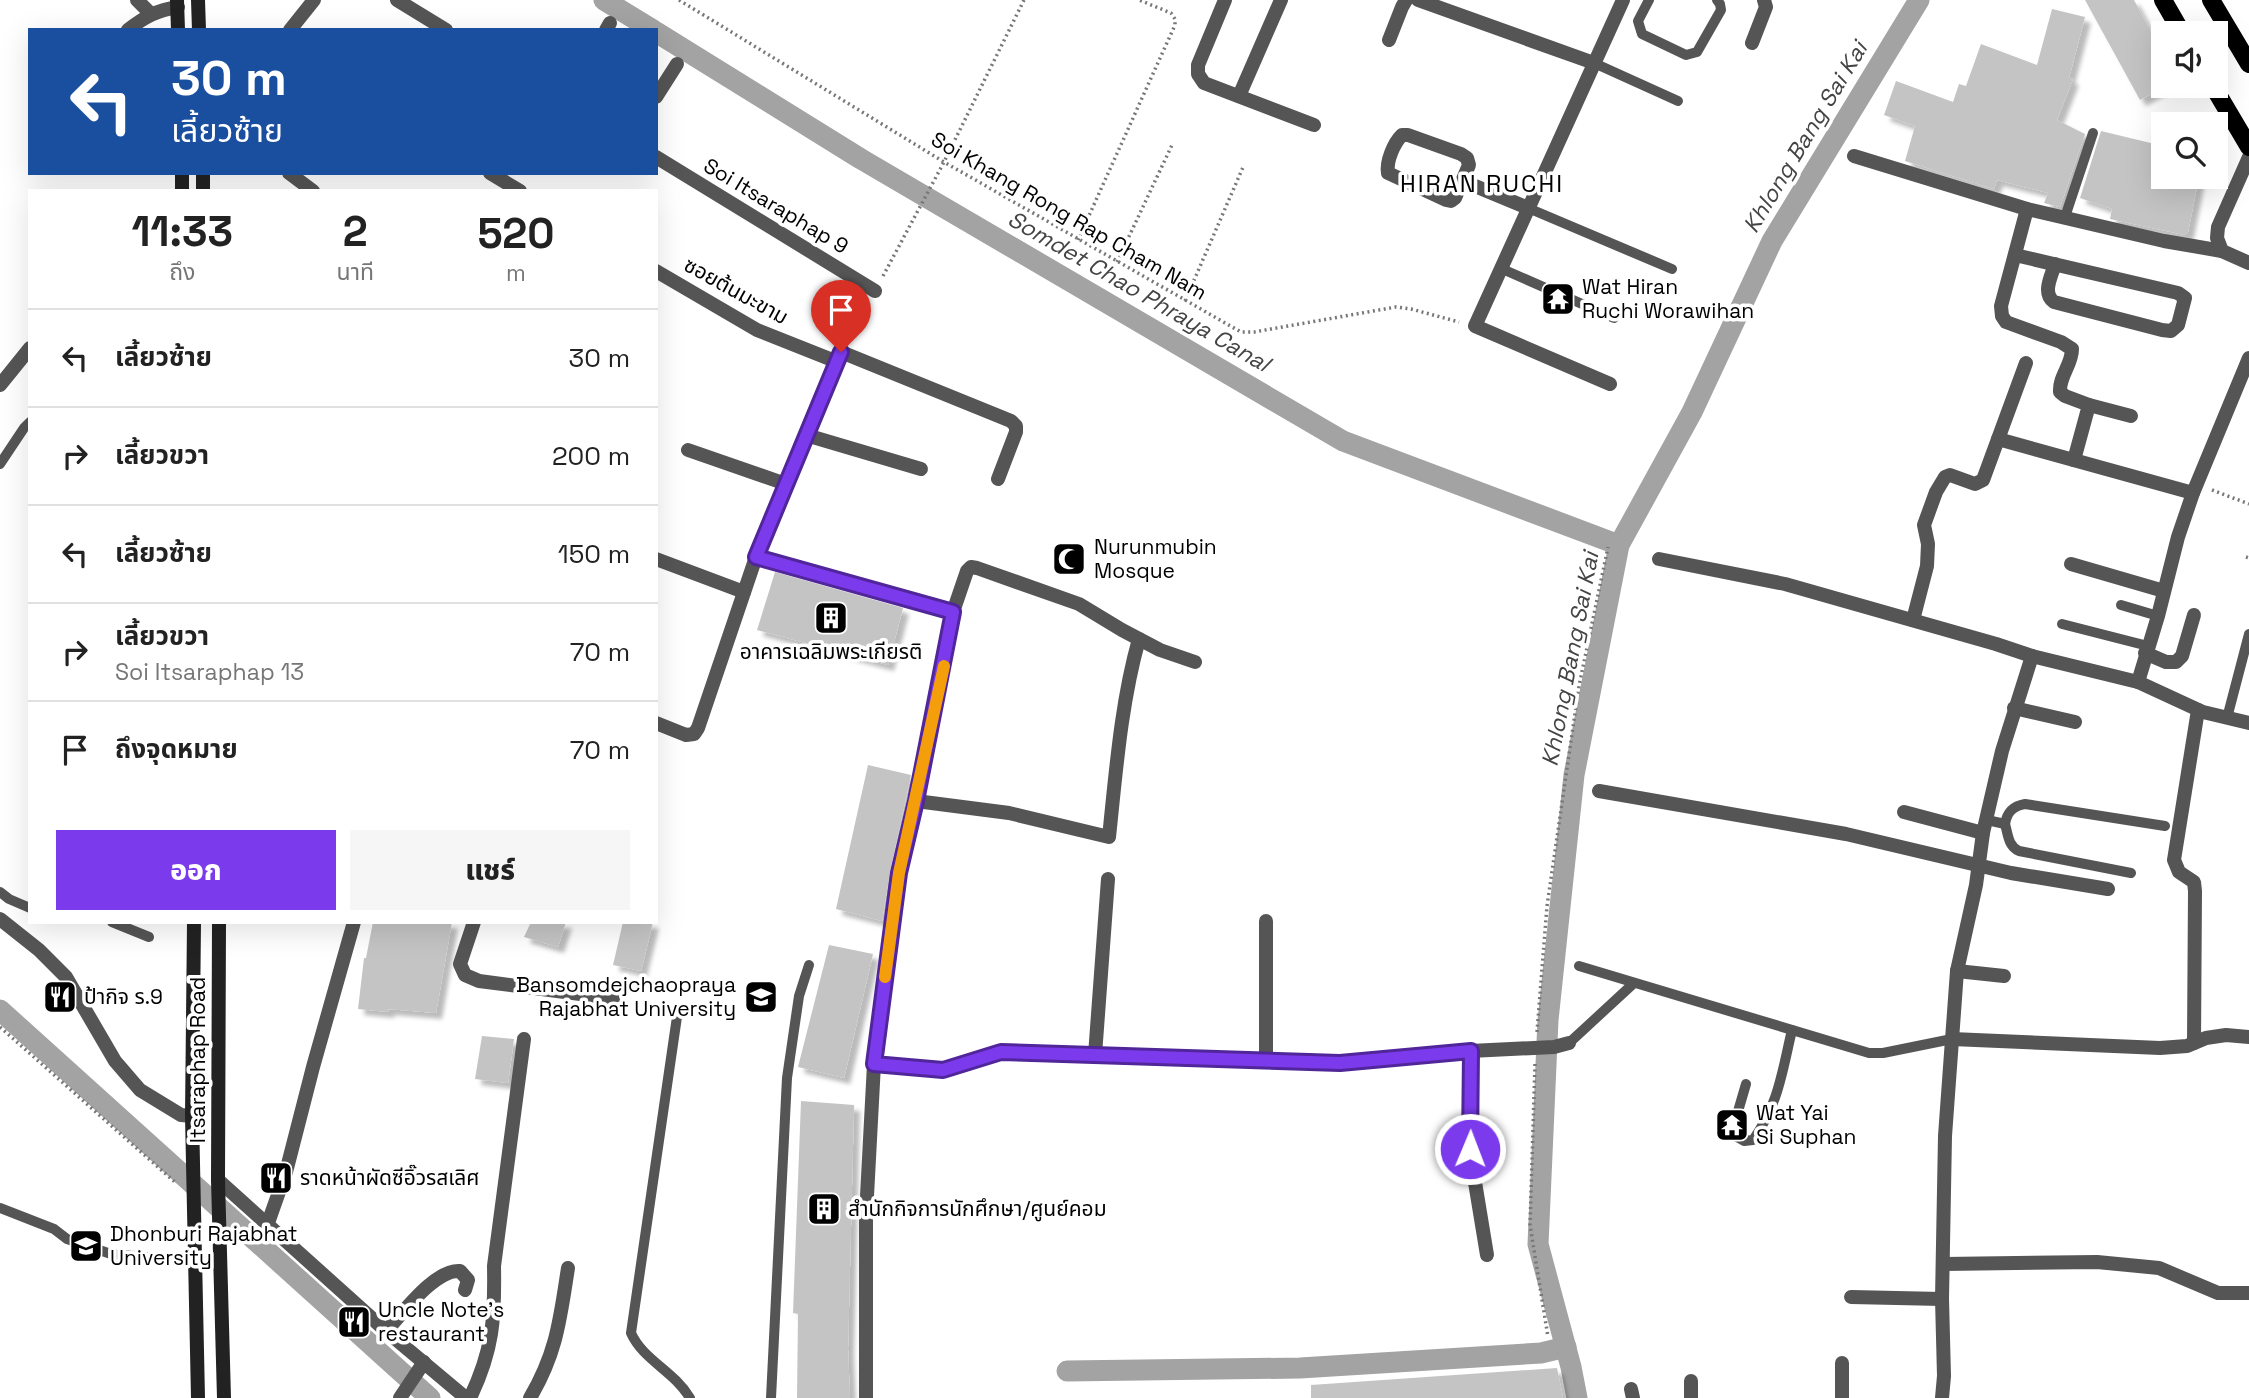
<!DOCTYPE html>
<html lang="th">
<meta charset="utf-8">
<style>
:root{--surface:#fff;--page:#f6f6f6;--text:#222;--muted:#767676;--line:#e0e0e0;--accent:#7c3aed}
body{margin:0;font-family:"Space Grotesk","Noto Sans Thai",sans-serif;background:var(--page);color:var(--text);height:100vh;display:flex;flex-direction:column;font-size:26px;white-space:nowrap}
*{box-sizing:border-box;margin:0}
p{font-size:23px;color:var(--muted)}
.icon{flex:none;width:38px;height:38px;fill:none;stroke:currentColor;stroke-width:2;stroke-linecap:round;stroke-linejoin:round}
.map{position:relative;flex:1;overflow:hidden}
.details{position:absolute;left:28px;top:189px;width:630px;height:735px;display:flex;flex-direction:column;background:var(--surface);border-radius:0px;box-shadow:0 7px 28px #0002}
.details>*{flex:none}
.top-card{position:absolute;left:28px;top:28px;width:630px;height:147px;border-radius:0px;box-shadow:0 7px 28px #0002;background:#1a4fa0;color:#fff;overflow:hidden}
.tools{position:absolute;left:2151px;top:21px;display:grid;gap:14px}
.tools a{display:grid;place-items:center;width:77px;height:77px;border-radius:0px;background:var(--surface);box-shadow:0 7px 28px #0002;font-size:35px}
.pin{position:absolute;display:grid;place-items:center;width:60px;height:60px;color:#fff;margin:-72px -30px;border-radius:50% 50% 50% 0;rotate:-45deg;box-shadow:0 0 7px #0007}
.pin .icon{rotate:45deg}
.me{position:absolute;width:77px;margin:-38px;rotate:1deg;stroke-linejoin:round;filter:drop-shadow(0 0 5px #0008)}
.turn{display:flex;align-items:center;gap:24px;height:147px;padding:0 28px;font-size:32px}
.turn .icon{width:91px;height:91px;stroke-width:2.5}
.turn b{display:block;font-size:49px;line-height:60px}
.eta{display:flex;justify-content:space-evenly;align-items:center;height:119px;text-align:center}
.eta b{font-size:42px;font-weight:800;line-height:49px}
.action{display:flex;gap:14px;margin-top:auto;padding:14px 28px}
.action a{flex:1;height:80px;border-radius:0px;background:var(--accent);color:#fff;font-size:28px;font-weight:800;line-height:80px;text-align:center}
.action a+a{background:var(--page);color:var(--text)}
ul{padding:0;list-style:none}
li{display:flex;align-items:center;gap:21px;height:98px;padding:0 28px;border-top:2px solid var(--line)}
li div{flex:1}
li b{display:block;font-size:26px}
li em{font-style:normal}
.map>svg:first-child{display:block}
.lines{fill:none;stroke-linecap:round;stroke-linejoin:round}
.canal{stroke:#a3a3a3;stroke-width:21}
.building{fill:#c4c4c4;filter:url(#shadow)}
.path{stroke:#777;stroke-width:3.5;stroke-dasharray:2 3.5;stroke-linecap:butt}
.lane{stroke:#555;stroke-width:10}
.street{stroke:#555;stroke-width:14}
.secondary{stroke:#222;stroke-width:14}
.primary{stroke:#000;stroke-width:18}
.route-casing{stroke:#51269a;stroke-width:18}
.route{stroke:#7c3aed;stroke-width:12}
.slow{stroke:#f59e0b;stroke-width:12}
.labels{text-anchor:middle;stroke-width:7;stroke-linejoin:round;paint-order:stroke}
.street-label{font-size:21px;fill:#000;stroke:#fff}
.poi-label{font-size:21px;fill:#000;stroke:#fff;text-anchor:start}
.water-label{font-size:23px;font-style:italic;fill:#444;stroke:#fff}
.quarter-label{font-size:24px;letter-spacing:2px;fill:#000;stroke:#fff}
</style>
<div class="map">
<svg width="2249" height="1398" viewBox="0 0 2249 1398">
<defs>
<filter id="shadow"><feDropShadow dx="6" dy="6" stdDeviation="2" flood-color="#0004"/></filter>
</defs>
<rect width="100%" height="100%" fill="#fff"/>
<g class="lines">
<g class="canal">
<path d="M604 0 653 30"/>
<path d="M656 32 861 159 1343 441 1619 545"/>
<path d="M0 1010 430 1398"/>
<path d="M1067 1371 1300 1368 1541 1353 1566 1347"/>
<path d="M1577 1398 1571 1367 1538 1244 1548 1020 1574 775 1619 545 1692 412 1772 241 1919 0"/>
</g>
</g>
<g class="building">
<path d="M2085 0H2134L2163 54V63L2152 68 2162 88 2140 100Z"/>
<path d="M2052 9 2085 17 2069 78 2073 79 2057 120 2085 134 2060 207 2044 203 2048 193 1997 180 1994 189 1905 161 1915 126 1884 115 1896 81 1953 102 1959 84 1966 86 1981 44 2037 65Z"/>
<path d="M2101 131 2163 146V177H2199L2188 232 2185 235 2110 219 2112 209 2080 198Z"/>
<path d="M775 572 903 608 888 665 757 630Z"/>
<path d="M868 765 911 775 890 871 882 921 836 909Z"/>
<path d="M373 922H452L436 1013 388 1009 389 1012 358 1009 364 958H366Z"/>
<path d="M531 922H566L558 947 524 937Z"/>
<path d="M623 922H653L641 971 613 965Z"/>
<path d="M829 945 873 954 844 1078 798 1067Z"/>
<path d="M482 1036 514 1039 508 1083 475 1079Z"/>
<path d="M801 1101 854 1105 848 1349 850 1398H797L798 1314 793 1313Z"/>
<path d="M1557 1368 1563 1398H1311V1385Z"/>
</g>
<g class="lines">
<g class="path">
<path d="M679 0 944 162 1241 332H1254L1396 307 1411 309 1459 322"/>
<path d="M1078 240 1175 25V19L1171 13 1139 0"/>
<path d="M1117 262 1172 145"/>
<path d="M883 276 944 162 1024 0"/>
<path d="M1185 301 1244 165"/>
<path d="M849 337 868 304"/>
<path d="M2212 490 2249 504"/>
<path d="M2246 557 2249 558"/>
<path d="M0 1027 176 1183"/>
<path d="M1537 1032 1547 906 1579 686 1608 547"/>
<path d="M1535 1064 1530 1225 1548 1337"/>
</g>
<g class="lane">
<path d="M1649 0 1638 21 1642 34 1686 55 1697 52 1721 10 1720 4 1717 0"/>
<path d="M1594 63 1678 101"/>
<path d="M1528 208 1672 269"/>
<path d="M2065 217 2093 133"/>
<path d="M1500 268 1614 318"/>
<path d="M0 464 24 428 30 422"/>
<path d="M2121 605 2158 616"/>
<path d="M2062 624 2148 646"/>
<path d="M2227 718 2249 634"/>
<path d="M1987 820 2005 824C2007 812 2013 806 2025 804L2165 826"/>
<path d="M2005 824C2008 834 2008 846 2019 851L2131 873"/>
<path d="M0 892 9 899 30 908"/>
<path d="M112 922 149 937"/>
<path d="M1579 966 1869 1053H1883L1952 1039"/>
<path d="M678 1010 631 1333C643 1360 674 1371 690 1398"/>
<path d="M1569 1043 1634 983"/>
<path d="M1746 1084 1734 1125 1737 1137 1744 1141 1753 1140C1779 1103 1782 1072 1792 1030"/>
<path d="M0 1208 54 1229 67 1239 111 1254 195 1261"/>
<path d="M771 1398 787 1078 799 996 809 965"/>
</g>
<g class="street">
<path d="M137 0 151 14"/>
<path d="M397 0 446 30"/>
<path d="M1225 0 1198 65V74L1204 83 1314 125"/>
<path d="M1418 0 1594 63"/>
<path d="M128 30C144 17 158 10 178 7"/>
<path d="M290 30 314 0"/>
<path d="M606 30 610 23"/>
<path d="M1389 40 1402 7 1406 0"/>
<path d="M1752 43 1766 7 1764 0"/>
<path d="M1239 96 1281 0"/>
<path d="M656 97 677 64"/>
<path d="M1402 135H1408L1461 154 1467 158 1469 165 1455 198 1451 201 1446 200 1388 173C1386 161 1394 143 1402 135Z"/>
<path d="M1854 156 2027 209 2164 241 2222 251"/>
<path d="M656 157 875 291"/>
<path d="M2249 157 2218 227 2217 238 2222 251 2249 263"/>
<path d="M289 173 313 191"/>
<path d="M490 173 520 191"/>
<path d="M1463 181 1528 208"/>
<path d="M2027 209 2001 306 2002 316 2006 322 2061 342 2072 349C2072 365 2059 376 2060 392L2065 396 2089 405 2074 460"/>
<path d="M2015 255 2178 293 2185 298 2178 325 2171 331 2162 330 2054 302C2042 293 2051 277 2055 264"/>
<path d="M656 271 757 330 835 361"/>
<path d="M1610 384 1475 326 1623 0"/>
<path d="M0 385 30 348"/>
<path d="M2089 405 2131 416"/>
<path d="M806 435 921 469"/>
<path d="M1998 439 2193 493"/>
<path d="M688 450 786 484"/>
<path d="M756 557 953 612"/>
<path d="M656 559 744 592"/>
<path d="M1659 559 1785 584 1996 644 2032 656 2138 682 2203 712 2249 723"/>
<path d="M2071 564 2164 591"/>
<path d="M1913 620 1927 566 1928 544 1924 525 1936 492 1945 477 1950 475 1975 484 1983 480 2026 363"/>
<path d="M2145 653 2166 662H2176L2182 656 2194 615"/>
<path d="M2138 682 2158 616 2178 537 2193 493 2249 358"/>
<path d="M2014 708 2075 722"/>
<path d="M656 723 686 735 694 734 698 728 756 557 841 352 1011 421 1016 426V432L998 479"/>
<path d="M1599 791 1846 834 2011 873 2108 889"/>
<path d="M916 801 1009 813 1109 837C1116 771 1121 703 1139 639"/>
<path d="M1904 812 1983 833"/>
<path d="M0 919 39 950 66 977 115 1061 140 1090 181 1115 192 1116"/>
<path d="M1266 921V1061"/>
<path d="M474 922 460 964 465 975 479 981 619 999"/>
<path d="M1957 971 2004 976"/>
<path d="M1952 1039 2160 1048 2187 1046 2206 1038 2226 1035 2249 1037"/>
<path d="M2194 1043 2195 891 2194 882 2179 872 2174 860 2198 710"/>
<path d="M1470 1051 1471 1158 1487 1255"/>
<path d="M1095 1055 1108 879"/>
<path d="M874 1064 944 1070 1001 1052 1340 1063 1470 1051 1554 1047 1569 1043"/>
<path d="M218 1180 386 1331 466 1398"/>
<path d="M268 1223 286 1172 313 1067 354 922"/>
<path d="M1944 1264 2097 1262 2159 1268 2218 1293H2249"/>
<path d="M1851 1297 1942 1299"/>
<path d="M386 1331C403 1313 435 1269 460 1271L468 1280 465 1290"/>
<path d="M1842 1363V1398"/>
<path d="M1691 1381V1398"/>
<path d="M1631 1389 1633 1398"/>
<path d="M400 1398 424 1362"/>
<path d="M470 1398C493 1350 495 1319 494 1266L524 1039"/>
<path d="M530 1398C557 1352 560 1319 568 1268"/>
<path d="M866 1398V1215L874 1064 899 873 916 801 953 612 967 571 971 567 977 568 1079 604 1122 630 1160 650 1195 662"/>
<path d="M1942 1398 1944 1376 1942 1299 1945 1136 1957 971 1976 885 1983 833 2002 751 2032 656"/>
</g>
<g class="secondary">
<path d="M177 0 178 30"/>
<path d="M198 0 199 30"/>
<path d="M182 173V191"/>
<path d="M203 173V191"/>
<path d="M194 922 192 1116 198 1398"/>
<path d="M219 922 218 1180 224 1398"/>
</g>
<g class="primary">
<path d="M2163 0 2182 33"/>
<path d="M2211 0 2249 64"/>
<path d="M2213 86 2249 147"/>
</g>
</g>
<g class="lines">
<defs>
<path id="route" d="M841 352 756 557 953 612 916 801 899 873 874 1064 943 1070 1001 1052 1340 1063 1471 1051 1470 1149"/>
</defs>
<use href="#route" class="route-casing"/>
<use href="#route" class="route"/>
<path class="slow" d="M885 977 899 873 944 666"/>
</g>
<defs>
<symbol id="temple-square" viewBox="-11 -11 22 22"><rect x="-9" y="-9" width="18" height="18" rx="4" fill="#000" stroke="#fff"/><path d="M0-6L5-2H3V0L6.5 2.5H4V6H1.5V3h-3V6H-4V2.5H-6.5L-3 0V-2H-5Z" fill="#fff"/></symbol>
<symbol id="mosque-square" viewBox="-11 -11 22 22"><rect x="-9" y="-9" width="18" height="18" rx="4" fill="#000" stroke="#fff"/><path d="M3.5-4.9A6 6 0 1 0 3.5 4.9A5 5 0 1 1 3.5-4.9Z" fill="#fff"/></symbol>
<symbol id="building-square" viewBox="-11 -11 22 22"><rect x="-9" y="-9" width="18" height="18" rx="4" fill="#000" stroke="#fff"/><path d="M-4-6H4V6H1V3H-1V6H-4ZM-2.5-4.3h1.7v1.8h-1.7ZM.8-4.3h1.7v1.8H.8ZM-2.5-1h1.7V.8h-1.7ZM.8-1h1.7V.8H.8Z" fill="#fff"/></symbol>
<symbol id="restaurant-square" viewBox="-11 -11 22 22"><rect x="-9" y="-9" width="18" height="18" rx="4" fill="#000" stroke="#fff"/><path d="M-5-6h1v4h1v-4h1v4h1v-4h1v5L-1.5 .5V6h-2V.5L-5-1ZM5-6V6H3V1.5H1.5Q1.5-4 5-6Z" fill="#fff"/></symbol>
<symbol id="university-square" viewBox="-11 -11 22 22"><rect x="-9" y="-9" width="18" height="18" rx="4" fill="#000" stroke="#fff"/><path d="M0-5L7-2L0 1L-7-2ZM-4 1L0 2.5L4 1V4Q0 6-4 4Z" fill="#fff"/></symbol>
</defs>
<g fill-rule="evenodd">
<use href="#temple-square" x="1539" y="280" width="38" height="38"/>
<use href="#mosque-square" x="1050" y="540" width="38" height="38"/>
<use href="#building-square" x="812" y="599" width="38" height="38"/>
<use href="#restaurant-square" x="41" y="978" width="38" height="38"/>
<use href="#university-square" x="742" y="978" width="38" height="38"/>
<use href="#temple-square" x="1713" y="1106" width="38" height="38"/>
<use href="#restaurant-square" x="257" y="1159" width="38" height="38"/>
<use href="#building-square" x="805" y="1190" width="38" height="38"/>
<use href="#university-square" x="67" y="1227" width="38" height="38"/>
<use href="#restaurant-square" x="335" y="1303" width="38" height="38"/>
</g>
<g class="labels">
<g class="street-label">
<text transform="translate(776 206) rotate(31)" y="7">Soi Itsaraphap 9</text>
<text transform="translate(1069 216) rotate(30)" y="7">Soi Khang Rong Rap Cham Nam</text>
<text transform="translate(736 291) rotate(29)" y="7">ซอยต้นมะขาม</text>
<text transform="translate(198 1060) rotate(-90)" y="7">Itsaraphap Road</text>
</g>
<g class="poi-label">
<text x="1582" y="294">Wat Hiran<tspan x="1582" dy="24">Ruchi Worawihan</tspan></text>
<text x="1094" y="554">Nurunmubin<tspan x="1094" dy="24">Mosque</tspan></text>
<text x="831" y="659" text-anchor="middle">อาคารเฉลิมพระเกียรติ</text>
<text x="736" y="992" text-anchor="end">Bansomdejchaopraya<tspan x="736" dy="24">Rajabhat University</tspan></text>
<text x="84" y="1004">ป้ากิจ ร.9</text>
<text x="1756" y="1120">Wat Yai<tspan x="1756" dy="24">Si Suphan</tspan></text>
<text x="300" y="1185">ราดหน้าผัดซีอิ๊วรสเลิศ</text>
<text x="848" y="1216">สำนักกิจการนักศึกษา/ศูนย์คอม</text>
<text x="110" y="1241">Dhonburi Rajabhat<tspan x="110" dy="24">University</tspan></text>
<text x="378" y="1317">Uncle Note's<tspan x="378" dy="24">restaurant</tspan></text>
</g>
<g class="water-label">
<text transform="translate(1805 137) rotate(-59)" y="8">Khlong Bang Sai Kai</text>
<text transform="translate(1139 291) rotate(30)" y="8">Somdet Chao Phraya Canal</text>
<text transform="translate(1570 659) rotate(-79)" y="8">Khlong Bang Sai Kai</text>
</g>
<g class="quarter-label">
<text x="1482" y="192">HIRAN RUCHI</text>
</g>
</g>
</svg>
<div class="tools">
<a><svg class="icon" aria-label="sound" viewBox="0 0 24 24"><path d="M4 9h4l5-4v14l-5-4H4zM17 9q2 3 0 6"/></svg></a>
<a><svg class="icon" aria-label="search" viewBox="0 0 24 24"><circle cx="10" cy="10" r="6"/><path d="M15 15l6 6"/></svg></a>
</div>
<div class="pin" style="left:841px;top:352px;background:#d93025"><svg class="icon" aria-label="arrive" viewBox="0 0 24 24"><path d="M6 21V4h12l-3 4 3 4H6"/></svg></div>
<svg class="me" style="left:1470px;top:1149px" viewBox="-20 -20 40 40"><circle r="17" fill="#7c3aed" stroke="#fff" stroke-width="3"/><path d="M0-11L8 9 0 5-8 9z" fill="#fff"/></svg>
<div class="top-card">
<div class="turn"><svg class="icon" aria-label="left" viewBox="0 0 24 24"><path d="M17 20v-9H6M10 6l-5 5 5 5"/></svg><div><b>30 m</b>เลี้ยวซ้าย</div></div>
</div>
<section class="details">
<div class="eta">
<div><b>11:33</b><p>ถึง</p></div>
<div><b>2</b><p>นาที</p></div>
<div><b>520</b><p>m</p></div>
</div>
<ul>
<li><svg class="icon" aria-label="left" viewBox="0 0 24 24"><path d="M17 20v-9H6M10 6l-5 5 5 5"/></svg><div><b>เลี้ยวซ้าย</b></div><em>30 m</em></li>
<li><svg class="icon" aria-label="right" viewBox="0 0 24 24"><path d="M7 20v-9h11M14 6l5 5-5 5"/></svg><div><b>เลี้ยวขวา</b></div><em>200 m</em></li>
<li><svg class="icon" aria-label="left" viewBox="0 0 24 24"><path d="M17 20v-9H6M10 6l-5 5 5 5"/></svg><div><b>เลี้ยวซ้าย</b></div><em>150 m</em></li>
<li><svg class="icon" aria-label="right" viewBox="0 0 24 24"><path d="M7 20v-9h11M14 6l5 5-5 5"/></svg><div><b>เลี้ยวขวา</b><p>Soi Itsaraphap 13</p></div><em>70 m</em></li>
<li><svg class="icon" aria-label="arrive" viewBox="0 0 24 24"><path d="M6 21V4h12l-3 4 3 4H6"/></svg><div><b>ถึงจุดหมาย</b></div><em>70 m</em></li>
</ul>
<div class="action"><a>ออก</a><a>แชร์</a></div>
</section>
</div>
